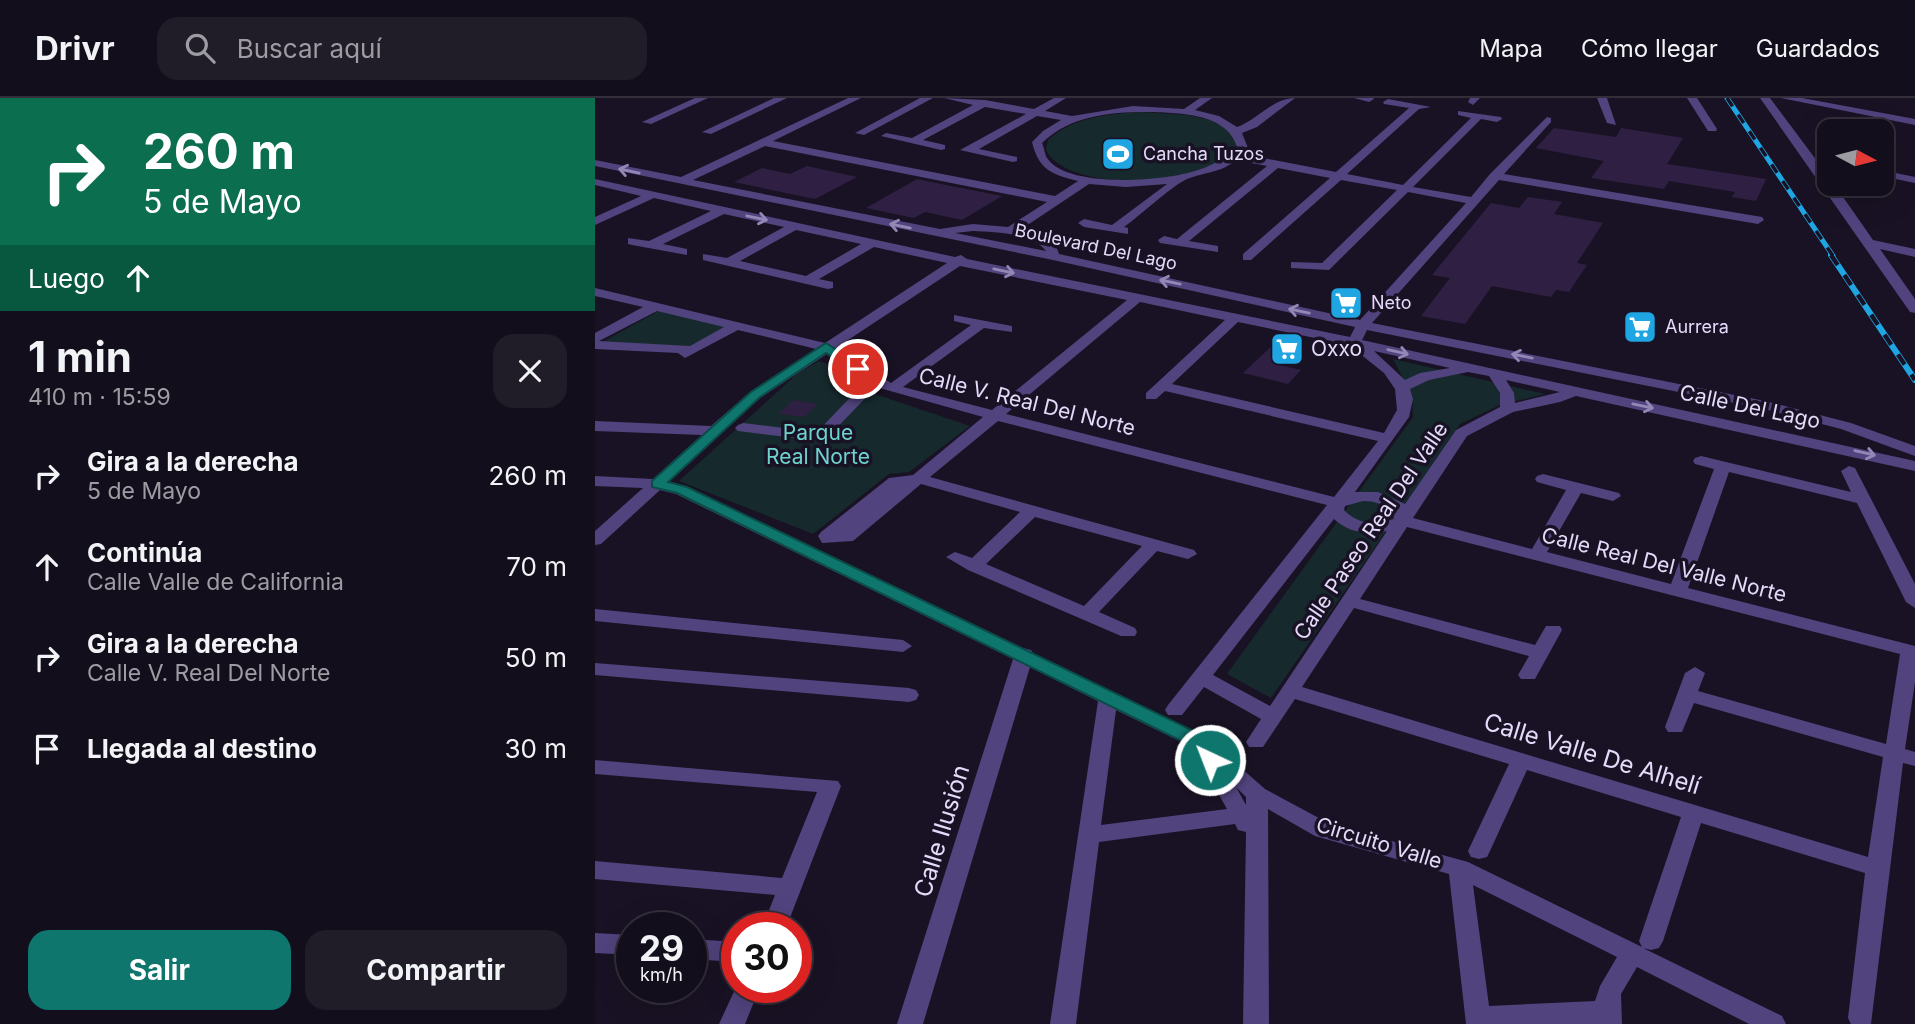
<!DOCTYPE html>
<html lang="es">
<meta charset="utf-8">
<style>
:root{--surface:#130e1b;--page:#201c28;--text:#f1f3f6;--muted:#9d9ca3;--line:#322e3a;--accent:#0f766e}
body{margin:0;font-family:Inter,sans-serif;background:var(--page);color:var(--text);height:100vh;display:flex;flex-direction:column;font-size:26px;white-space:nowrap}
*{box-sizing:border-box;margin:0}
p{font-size:23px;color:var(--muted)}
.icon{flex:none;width:38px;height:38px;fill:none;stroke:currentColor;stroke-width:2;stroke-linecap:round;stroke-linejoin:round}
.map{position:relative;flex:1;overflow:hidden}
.panel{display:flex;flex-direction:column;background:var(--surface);width:595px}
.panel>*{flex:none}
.top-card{background:#0b6e4f;color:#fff;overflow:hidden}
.needle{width:46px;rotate:97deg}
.fabs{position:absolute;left:1222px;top:21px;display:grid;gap:14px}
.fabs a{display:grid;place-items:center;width:77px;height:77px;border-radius:14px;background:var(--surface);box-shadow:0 7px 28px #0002,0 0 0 2px var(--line);font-size:35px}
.speed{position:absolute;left:21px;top:814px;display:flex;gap:14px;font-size:35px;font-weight:700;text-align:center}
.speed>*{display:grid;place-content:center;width:91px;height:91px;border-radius:50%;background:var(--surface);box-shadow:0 7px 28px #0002,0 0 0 2px var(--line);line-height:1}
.speed small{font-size:18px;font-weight:400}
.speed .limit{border:10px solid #d22;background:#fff;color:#111}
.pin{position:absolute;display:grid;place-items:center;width:60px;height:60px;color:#fff;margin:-30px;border:4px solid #fff;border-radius:50%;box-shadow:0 2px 7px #0007}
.me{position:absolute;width:77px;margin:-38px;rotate:317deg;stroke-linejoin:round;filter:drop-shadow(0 0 5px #0008)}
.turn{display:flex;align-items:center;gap:24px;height:147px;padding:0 28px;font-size:32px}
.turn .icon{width:91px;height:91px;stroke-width:2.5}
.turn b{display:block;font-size:49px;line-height:60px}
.then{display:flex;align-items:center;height:66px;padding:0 28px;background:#0003;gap:14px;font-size:26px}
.round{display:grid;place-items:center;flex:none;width:74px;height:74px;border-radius:21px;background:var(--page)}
.head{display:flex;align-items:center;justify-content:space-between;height:119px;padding:0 28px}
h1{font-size:42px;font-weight:700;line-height:52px}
.button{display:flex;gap:14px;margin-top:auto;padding:14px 28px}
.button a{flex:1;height:80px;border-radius:21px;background:var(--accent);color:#fff;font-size:28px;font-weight:700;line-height:80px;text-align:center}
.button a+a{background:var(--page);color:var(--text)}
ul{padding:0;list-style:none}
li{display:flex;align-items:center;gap:21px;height:91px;padding:0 28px}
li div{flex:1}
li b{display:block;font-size:26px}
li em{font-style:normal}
header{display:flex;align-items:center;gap:42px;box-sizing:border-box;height:98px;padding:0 35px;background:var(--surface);border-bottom:2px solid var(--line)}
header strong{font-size:33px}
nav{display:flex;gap:38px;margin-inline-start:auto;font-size:24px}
.search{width:490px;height:63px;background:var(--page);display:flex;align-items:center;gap:18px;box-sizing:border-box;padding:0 24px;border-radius:21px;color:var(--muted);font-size:26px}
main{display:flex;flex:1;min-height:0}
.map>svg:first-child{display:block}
.green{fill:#16292d}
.building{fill:#2f2043}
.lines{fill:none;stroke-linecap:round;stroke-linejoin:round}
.minor{fill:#51437d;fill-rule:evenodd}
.rail-far1-casing{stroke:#1ea5e2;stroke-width:5}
.rail-casing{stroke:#1ea5e2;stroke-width:6}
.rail-far1{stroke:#191224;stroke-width:3.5;stroke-dasharray:10;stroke-linecap:butt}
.rail{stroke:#191224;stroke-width:4.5;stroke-dasharray:12;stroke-linecap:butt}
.oneway{stroke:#9387b5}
.route{fill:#0f766e;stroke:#0a4d48;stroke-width:2}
.labels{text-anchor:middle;stroke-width:7;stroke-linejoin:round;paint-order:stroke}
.far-poi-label{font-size:18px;fill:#e4dafa;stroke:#191224;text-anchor:start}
.far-street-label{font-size:18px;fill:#e4dafa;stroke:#191224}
.poi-label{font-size:21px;fill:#e4dafa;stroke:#191224;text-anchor:start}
.street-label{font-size:21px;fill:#e4dafa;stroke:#191224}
.park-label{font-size:21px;fill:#6ed2ce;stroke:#191224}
.near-street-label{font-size:24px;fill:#e4dafa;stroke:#191224}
</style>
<header>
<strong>Drivr</strong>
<div class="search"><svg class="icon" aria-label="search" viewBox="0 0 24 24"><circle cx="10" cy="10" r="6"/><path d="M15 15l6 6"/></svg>Buscar aquí</div>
<nav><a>Mapa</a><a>Cómo llegar</a><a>Guardados</a></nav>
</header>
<main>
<section class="panel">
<div class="top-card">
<div class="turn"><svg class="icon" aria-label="right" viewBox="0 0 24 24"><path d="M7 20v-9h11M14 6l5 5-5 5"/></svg><div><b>260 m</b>5 de Mayo</div></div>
<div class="then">Luego<svg class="icon" aria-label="ahead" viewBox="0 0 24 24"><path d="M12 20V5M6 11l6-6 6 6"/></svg></div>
</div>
<div class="head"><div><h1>1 min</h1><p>410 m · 15:59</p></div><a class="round"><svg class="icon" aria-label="close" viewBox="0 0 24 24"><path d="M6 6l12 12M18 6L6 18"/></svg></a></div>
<ul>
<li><svg class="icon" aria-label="right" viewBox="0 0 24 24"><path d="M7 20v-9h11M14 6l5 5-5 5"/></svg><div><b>Gira a la derecha</b><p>5 de Mayo</p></div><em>260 m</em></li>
<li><svg class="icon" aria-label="ahead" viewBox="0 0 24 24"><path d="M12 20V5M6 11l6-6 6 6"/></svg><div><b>Continúa</b><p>Calle Valle de California</p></div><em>70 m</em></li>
<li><svg class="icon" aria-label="right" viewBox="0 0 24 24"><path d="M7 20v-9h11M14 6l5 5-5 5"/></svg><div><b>Gira a la derecha</b><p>Calle V. Real Del Norte</p></div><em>50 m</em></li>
<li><svg class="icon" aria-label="arrive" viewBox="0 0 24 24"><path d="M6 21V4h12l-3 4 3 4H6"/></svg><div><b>Llegada al destino</b></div><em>30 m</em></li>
</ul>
<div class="button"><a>Salir</a><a>Compartir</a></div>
</section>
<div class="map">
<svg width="1320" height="926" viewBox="0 0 1320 926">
<rect width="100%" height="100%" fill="#191224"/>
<g class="green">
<path d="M546 14 594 17 615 22 630 29 644 46C627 92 472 97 451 52L453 42C478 19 514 16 546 14Z"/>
<path d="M67 211 136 227 97 250 4 246Z"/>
<path d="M798 261 950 296 905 307 865 326 676 600 632 576 818 319 817 298Z"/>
<path d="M224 263 237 268 262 290 375 328 314 374 294 376 218 436 84 383 202 276Z"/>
</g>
<g class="building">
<path d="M959 30 1021 39 1026 30 1088 40 1072 66 1171 81 1161 103 1137 99 1140 94 1074 83 1069 91 996 80 1009 63 941 50Z"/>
<path d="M212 68 262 79 220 101 139 84 167 70 195 76Z"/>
<path d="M322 81 351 87 407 98 367 122 330 114 319 120 271 110Z"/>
<path d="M933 99 967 104 959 116 1008 125 982 165 992 167 974 194 961 192 956 199 897 188 870 226 826 218 855 180 837 177 896 105 924 110Z"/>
<path d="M681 244 702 248 684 267 706 272 693 286 648 275Z"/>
<path d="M198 302 223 306 209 319 184 316Z"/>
</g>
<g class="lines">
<g class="minor">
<path d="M100 0H113L56 26 47 24Z"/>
<path d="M179 0H192L116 36 107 34Z"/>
<path d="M253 0H266L178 43 460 98 483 83C456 76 444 72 437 44L448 33 466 22 442 18 384 51 422 59V63L418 64 365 52 431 16 390 9 328 42 350 47V51L346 52 286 38 291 35 317 40 378 7 349 0 390 2 439 11 459 0H471L450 13 477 18 538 8 589 11 605 0H617L600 12 624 18 642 29C662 22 678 0 700 0L662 29 647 35 653 50 647 56 741 74 814 10 789 6 788 4 793 1 836 9 824 11 752 76 808 87 876 20 863 17V13L906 19 907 21 902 24 886 21 818 89 876 99 895 76 952 19 956 20V24L909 76 1167 119 1169 122 1163 126 904 82 777 225 1170 303 1256 325 1320 348V358L1246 331 1169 311 772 232 767 242 1320 363V373L981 298 965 304 918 314 872 338 818 420 937 451 971 392 942 384 940 381 942 378 948 376 1024 395 1026 398 1018 403 986 395 952 454 1076 486 1119 371 1100 366 1098 363 1100 360 1106 358 1256 394 1246 373 1254 368 1260 370 1320 486V510L1311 504 1262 405 1134 374 1093 490 1320 548V584L1310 651 1320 654V668L1308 665 1276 926H1256L1253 920 1270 775 1106 725 1068 843 1064 850 1056 852 1048 850 1187 918 1191 926H1154L1042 869 1026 896 1027 926H871L854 776 720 738 673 711 674 926H648L651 734 643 732 640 726 504 744 481 926H455L503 603 435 569 328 926H302L418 561 81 396 65 392 6 446 0 447V433L48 390 0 388V378L58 381 107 337 0 333V323L116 328 155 294 221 251 143 232 90 260 83 255 0 251V235L48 209 0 198V190L230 245 352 165 279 149 224 181 238 184V190L233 191 108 162V156L132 160 189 129 129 116 68 146 92 151V157L37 147 33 146V140L54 143 116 113 59 100 0 127V119L46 98 0 87V81L360 159 366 157 372 161 755 239 760 229 458 162 0 68V62L86 79ZM551 14C581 15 632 14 642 49 629 61 617 68 600 73 569 83 473 91 452 60 450 57 449 49 447 45 475 18 514 14 551 14ZM170 48 452 104 413 129 378 126 345 131 98 82ZM641 62 672 68 582 141 569 138 563 142 565 145 623 154V148L594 143 683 70 735 80 648 156V162H656L746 82 802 92 727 165 696 164V170L734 172 813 94 871 105 765 222 464 156 460 145 425 132 494 86 531 89 572 86 517 127 489 121 483 125 489 129 533 136V130L529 129C546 117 573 91 590 82 607 74 625 76 641 62ZM201 132 266 146 211 178 145 163ZM378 133C400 134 437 135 451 153L360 135ZM365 168 532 202 397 312 308 289 389 230 417 234V228L359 217V223L376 227 296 285 241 250ZM545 204 630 222 551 295V301H561L570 293 783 343 739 399 411 316ZM62 213 129 229 95 248 4 243ZM643 224 754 247 789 275 800 291 802 312 789 335 577 286ZM779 253 855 270 825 275 810 282ZM232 256 270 284 222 334 148 325 143 327 140 330 143 333 224 343 232 340 281 289 388 319 318 377 294 380 226 434 223 438 227 445 258 443 326 386 425 414 377 460 360 454 351 459 373 472 526 538H540L542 534 540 530 504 514 562 453 593 461 602 456 599 452 335 379 403 323 732 407 573 607 570 612 573 617H587L609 589 666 621 651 644 654 649H668L700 601 914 666 873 753 876 759 884 761 892 759 895 753 932 672 1086 719 1044 843 1047 849 873 764 735 726 670 691 611 639 438 555 436 552 428 550 93 389 74 384 165 300ZM873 274 894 278 905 295V309L861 332 810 406 783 394H760L814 319 818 301 815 291 834 282ZM911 282 965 294 920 305 919 295ZM768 403C780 403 788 406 798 413L799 421C781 427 763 427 749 412L750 408ZM440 419 547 448 489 508 391 466ZM739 421C754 435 773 437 792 433L675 608 618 577ZM812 429 1305 556 1291 646 1103 593 1110 575 1100 569 1090 575 1070 629 1073 634H1087L1099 605 1288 659 1273 759 707 589 759 510 934 558 923 577 926 581H940L967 532 965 528H951L940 547 765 501ZM521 612 597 649 604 656 603 659 632 711 506 727ZM641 689 651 699V707ZM878 787 1022 859 1005 888 1000 903 894 908Z"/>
<path d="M325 0H338L269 37 260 35Z"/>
<path d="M759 0H778L779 1 774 4Z"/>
<path d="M875 0H885L878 7 873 4Z"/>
<path d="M1002 0H1012L1021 27 1012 25Z"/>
<path d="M1092 0H1102L1122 31 1121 33H1113Z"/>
<path d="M1165 0H1175L1234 79V86H1239L1278 142 1320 151V159L1285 151 1320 201V215L1315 214Z"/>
<path d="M1186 0H1207L1320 21V27Z"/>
<path d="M1286 72 1320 79V85L1286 78Z"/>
<path d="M0 511 308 542 317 548 308 554 0 523Z"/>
<path d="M0 565 314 590 321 592 324 597 321 602 314 604 0 577Z"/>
<path d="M0 662 243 683 246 688 191 830H167L180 797 0 781V763L187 780 222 694 0 676Z"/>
<path d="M0 835 37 837V857L0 855Z"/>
<path d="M96 841 142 844V864L96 861Z"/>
<path d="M142 887 165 889 150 926H124Z"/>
</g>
<defs>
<path id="rail-far1" d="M1132 0 1238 158"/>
<path id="rail" d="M1236 157 1320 282"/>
</defs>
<use href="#rail-far1" class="rail-far1-casing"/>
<use href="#rail" class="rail-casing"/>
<use href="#rail-far1" class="rail-far1"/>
<use href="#rail" class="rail"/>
</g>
<defs><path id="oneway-shaft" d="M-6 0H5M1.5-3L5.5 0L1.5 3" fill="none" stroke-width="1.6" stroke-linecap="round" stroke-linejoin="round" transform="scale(1.75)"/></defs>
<g class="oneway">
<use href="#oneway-shaft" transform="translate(34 73) rotate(-168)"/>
<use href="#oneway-shaft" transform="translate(162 120) rotate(12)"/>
<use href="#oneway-shaft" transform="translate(305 128) rotate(-168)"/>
<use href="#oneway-shaft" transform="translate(409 173) rotate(12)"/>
<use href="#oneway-shaft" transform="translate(575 184) rotate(-168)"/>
<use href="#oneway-shaft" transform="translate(704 213) rotate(-168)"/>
<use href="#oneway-shaft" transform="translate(803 254) rotate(13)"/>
<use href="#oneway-shaft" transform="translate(927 258) rotate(-169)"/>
<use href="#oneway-shaft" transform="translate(1048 308) rotate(12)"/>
<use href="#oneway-shaft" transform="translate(1270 355) rotate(13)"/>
</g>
<path class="route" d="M231 245 268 269V274H259L231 255 165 299 73 384 92 389 611 639 624 662 621 667H608L597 648 82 395 57 389V383L156 294Z"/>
<defs>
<symbol id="stadium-square" viewBox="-11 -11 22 22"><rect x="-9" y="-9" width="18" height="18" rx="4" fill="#1ea5e2" stroke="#191224"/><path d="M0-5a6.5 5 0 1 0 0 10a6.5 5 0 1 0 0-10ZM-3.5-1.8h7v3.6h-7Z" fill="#fff"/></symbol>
<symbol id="supermarket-square" viewBox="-11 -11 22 22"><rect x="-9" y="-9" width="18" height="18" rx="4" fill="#1ea5e2" stroke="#191224"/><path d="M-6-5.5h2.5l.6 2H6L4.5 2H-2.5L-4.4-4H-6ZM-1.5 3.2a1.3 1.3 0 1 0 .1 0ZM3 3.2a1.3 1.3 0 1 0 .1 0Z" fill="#fff"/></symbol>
</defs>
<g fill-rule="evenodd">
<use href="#stadium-square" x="504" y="37" width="38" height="38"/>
<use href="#supermarket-square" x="732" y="186" width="38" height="38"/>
<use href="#supermarket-square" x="1026" y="210" width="38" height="38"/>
<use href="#supermarket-square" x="673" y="232" width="38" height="38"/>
</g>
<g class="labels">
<g class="far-poi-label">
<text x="548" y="62">Cancha Tuzos</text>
<text x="776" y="211">Neto</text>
<text x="1070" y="235">Aurrera</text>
</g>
<g class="far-street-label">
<text transform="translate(501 149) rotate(12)" y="6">Boulevard Del Lago</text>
</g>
<g class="poi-label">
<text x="716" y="258">Oxxo</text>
</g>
<g class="street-label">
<text transform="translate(432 304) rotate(14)" y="7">Calle V. Real Del Norte</text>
<text transform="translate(1155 309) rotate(12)" y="7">Calle Del Lago</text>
<text transform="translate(776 433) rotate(-56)" y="7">Calle Paseo Real Del Valle</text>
<text transform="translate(1069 467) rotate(14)" y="7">Calle Real Del Valle Norte</text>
<text transform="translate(784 745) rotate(17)" y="7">Circuito Valle</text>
</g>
<g class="park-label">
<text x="223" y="342">Parque<tspan x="223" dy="24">Real Norte</tspan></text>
</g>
<g class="near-street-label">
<text transform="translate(997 656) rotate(17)" y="8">Calle Valle De Alhelí</text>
<text transform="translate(347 733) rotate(-73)" y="8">Calle Ilusión</text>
</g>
</g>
</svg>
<div class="fabs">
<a><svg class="needle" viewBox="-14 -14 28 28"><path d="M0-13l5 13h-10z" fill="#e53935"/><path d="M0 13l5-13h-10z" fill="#9d9ca3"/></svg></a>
</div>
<div class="speed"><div>29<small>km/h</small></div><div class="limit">30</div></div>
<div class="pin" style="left:263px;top:271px;background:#d93025"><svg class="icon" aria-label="arrive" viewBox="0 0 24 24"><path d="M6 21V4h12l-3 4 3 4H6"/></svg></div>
<svg class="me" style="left:615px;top:662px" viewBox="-20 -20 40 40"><circle r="17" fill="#0f766e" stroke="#fff" stroke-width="3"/><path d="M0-11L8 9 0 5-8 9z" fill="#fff"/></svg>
</div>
</main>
